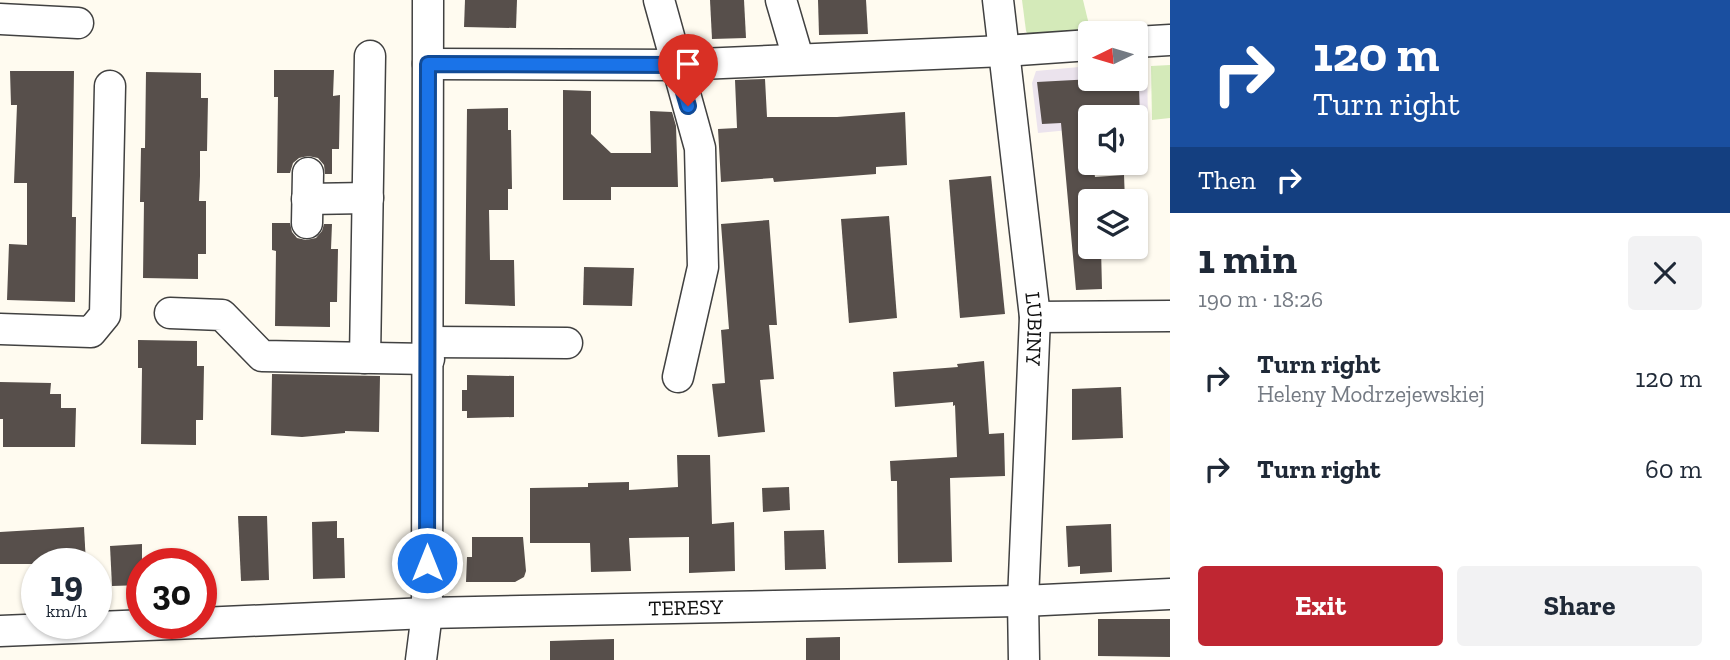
<!DOCTYPE html>
<meta charset="utf-8">
<style>
:root{--surface:#fff;--page:#f2f2f3;--text:#1f2937;--muted:#747a83;--accent:#bf2632}
body{margin:0;font-family:"Zilla Slab",serif;background:var(--page);color:var(--text);height:100vh;display:flex;flex-direction:column;font-size:26px;white-space:nowrap}
*{box-sizing:border-box;margin:0}
p{font-size:23px;color:var(--muted)}
.icon{flex:none;width:38px;height:38px;fill:none;stroke:currentColor;stroke-width:2;stroke-linecap:round;stroke-linejoin:round}
.map{position:relative;flex:1;overflow:hidden}
.side{display:flex;flex-direction:column;background:var(--surface);width:560px}
.side>*{flex:none}
.banner{background:#1a4fa0;color:#fff;overflow:hidden}
.needle{width:46px;rotate:265deg}
.buttons{position:absolute;left:1078px;top:21px;display:grid;gap:14px}
.buttons a{display:grid;place-items:center;width:70px;height:70px;border-radius:7px;background:var(--surface);box-shadow:0 2px 5px #0004;font-size:35px}
.speed{position:absolute;left:21px;top:548px;display:flex;gap:14px;font-size:35px;font-weight:700;text-align:center}
.speed>*{display:grid;place-content:center;width:91px;height:91px;border-radius:50%;background:var(--surface);box-shadow:0 2px 5px #0004;line-height:1}
.speed small{font-size:18px;font-weight:400}
.speed .limit{border:10px solid #d22;background:#fff;color:#111}
.pin{position:absolute;display:grid;place-items:center;width:60px;height:60px;color:#fff;margin:-72px -30px;border-radius:50% 50% 50% 0;rotate:-45deg;box-shadow:0 0 7px #0007}
.pin .icon{rotate:45deg}
.me{position:absolute;width:77px;margin:-38px;rotate:0deg;stroke-linejoin:round;filter:drop-shadow(0 0 5px #0008)}
.turn{display:flex;align-items:center;gap:24px;height:147px;padding:0 28px;font-size:32px}
.turn .icon{width:91px;height:91px;stroke-width:2.5}
.turn b{display:block;font-size:49px;line-height:60px}
.then{display:flex;align-items:center;height:66px;padding:0 28px;background:#0003;gap:14px;font-size:26px}
.round{display:grid;place-items:center;flex:none;width:74px;height:74px;border-radius:7px;background:var(--page)}
.overview{display:flex;align-items:center;justify-content:space-between;height:119px;padding:0 28px}
h1{font-size:42px;font-weight:700;line-height:52px}
.button{display:flex;gap:14px;margin-top:auto;padding:14px 28px}
.button a{flex:1;height:80px;border-radius:7px;background:var(--accent);color:#fff;font-size:28px;font-weight:700;line-height:80px;text-align:center}
.button a+a{background:var(--page);color:var(--text)}
ul{padding:0;list-style:none}
li{display:flex;align-items:center;gap:21px;height:91px;padding:0 28px}
li div{flex:1}
li b{display:block;font-size:26px}
li em{font-style:normal}
main{display:flex;flex:1;min-height:0}
.map>svg:first-child{display:block}
.industrial{fill:#ebe3ed}
.green{fill:#d4eab9}
.building{fill:#574f4b}
.lines{fill:none;stroke-linecap:round;stroke-linejoin:round}
.minor-casing{stroke:#414141;stroke-width:33}
.minor{stroke:#fff;stroke-width:30}
.route-casing{stroke:#114b97;stroke-width:18}
.route{stroke:#1a73e8;stroke-width:12}
.labels{text-anchor:middle;stroke-width:7;stroke-linejoin:round;paint-order:stroke}
.street-label{font-size:21px;fill:#0e0e0e;stroke:#fff}
</style>
<main>
<div class="map">
<svg width="1170" height="660" viewBox="0 0 1170 660">
<rect width="100%" height="100%" fill="#fffbf0"/>
<path class="industrial" d="M1147 62 1148 123 1136 124V117H1090V128L1038 133 1032 83 1036 71 1090 66V79H1136V63Z"/>
<g class="green">
<path d="M1022 0H1083L1091 33 1029 37 1026 31Z"/>
<path d="M1170 65V118L1152 120 1151 66Z"/>
</g>
<g class="building">
<path d="M465 0H517L516 28 464 27Z"/>
<path d="M710 0H744L746 38 712 39Z"/>
<path d="M818 0H866L868 34 819 35Z"/>
<path d="M274 70H334L333 96 340 95 339 149H332V174H325L324 165 318 158 308 156 299 158 293 163 290 173H277L278 97H274Z"/>
<path d="M10 71H74L72 217H76L75 302 7 300 9 244 27 245V183H14L17 105H11Z"/>
<path d="M146 72 201 73V98H208L207 151H200V176L199 201H206V254H198V279L143 278 144 202H140L141 148H145Z"/>
<path d="M765 79 767 117H837L905 112 907 165 876 167V174L774 182 773 178 721 182 718 129 737 128 735 80Z"/>
<path d="M1093 79H1135L1136 88H1139L1140 116 1090 117V163H1093L1095 177 1124 175 1125 201H1090V247H1101L1102 289 1076 290 1061 123 1042 124 1037 82Z"/>
<path d="M563 90 591 91V134L611 153H651L650 111 672 112 676 126 678 187H611V200H563Z"/>
<path d="M508 108V130H511L512 189H508V210H489L490 260H514L515 306 465 304 467 109Z"/>
<path d="M991 176 1005 314 960 318 949 180Z"/>
<path d="M889 216 897 318 849 323 841 219Z"/>
<path d="M769 220 777 325H769L774 379 760 380 765 432 718 437 712 384 725 383 721 330 729 329 721 224Z"/>
<path d="M272 223H290L292 232 297 238 306 240 316 238 322 231 324 224H332L331 249H338L337 302H330V327L275 326 276 251 272 250Z"/>
<path d="M584 267 634 268 632 306 583 305Z"/>
<path d="M138 340 197 341V366H204L203 420H196V445L141 444 142 368H138Z"/>
<path d="M984 361 989 434 1004 433 1005 476 950 478 952 562 898 563 897 481H891L890 461 957 457 955 405 953 406V402L895 407 893 372 958 367 957 364Z"/>
<path d="M272 374 380 376 379 432 345 431V433L302 437 271 435Z"/>
<path d="M467 375 514 376V417L467 418V411H462V390H467Z"/>
<path d="M0 382 51 383 50 394H61V408H76L75 447H3V419H0Z"/>
<path d="M1121 387 1123 438 1072 440V389Z"/>
<path d="M677 455H710L712 524 734 522 735 571 689 573V537L629 538 631 571 591 572 590 543H530V488L588 487V483L629 482V490L678 487Z"/>
<path d="M789 487 790 510 763 512 762 488Z"/>
<path d="M238 516H267L269 580 241 581Z"/>
<path d="M337 521V538H344L345 578 313 579 312 522Z"/>
<path d="M1111 524 1112 572 1080 574V566L1068 567 1066 526Z"/>
<path d="M84 527 86 564H0V532Z"/>
<path d="M824 530 826 569 785 570 784 531Z"/>
<path d="M472 537H523L526 571 524 577 515 582H466L467 557H472Z"/>
<path d="M142 544V585L112 586 110 546Z"/>
<path d="M1098 619H1170V657L1098 656Z"/>
<path d="M840 637V660H806V638Z"/>
<path d="M614 639V660H550V641Z"/>
</g>
<g class="lines">
<defs>
<g id="minor">
<path d="M659 0 700 148 703 267 678 377"/>
<path d="M781 0 798 58"/>
<path id="s1" d="M998 0 1035 317 1023 601 1024 660"/>
<path d="M0 19 78 23"/>
<path d="M1136 42 1170 40"/>
<path d="M428 64 676 65 1004 51 1090 45"/>
<path d="M307 199 368 198"/>
<path d="M307 223 308 173"/>
<path d="M170 313 222 315 262 356 429 359"/>
<path d="M1035 317 1170 316"/>
<path d="M0 329 91 332 105 315 110 86"/>
<path d="M429 342 567 343"/>
<path d="M365 358 370 56"/>
<path id="s2" d="M201 623 427 613 1023 601 1170 594"/>
<path d="M0 631 196 623"/>
<path d="M421 660 427 613 428 0"/>
</g>
</defs>
<use href="#minor" class="minor-casing"/>
<use href="#minor" class="minor"/>
</g>
<g class="lines">
<defs>
<path id="route" d="M427 563 428 64 676 65 688 106"/>
</defs>
<use href="#route" class="route-casing"/>
<use href="#route" class="route"/>
</g>
<g class="labels">
<g class="street-label">
<text dy="7" stroke="none"><textPath href="#s1" startOffset="331">LUBINY</textPath></text>
<text dy="7" stroke="none"><textPath href="#s2" startOffset="485">TERESY</textPath></text>
</g>
</g>
</svg>
<div class="buttons">
<a><svg class="needle" viewBox="-14 -14 28 28"><path d="M0-13l5 13h-10z" fill="#e53935"/><path d="M0 13l5-13h-10z" fill="#747a83"/></svg></a>
<a><svg class="icon" aria-label="sound" viewBox="0 0 24 24"><path d="M4 9h4l5-4v14l-5-4H4zM17 9q2 3 0 6"/></svg></a>
<a><svg class="icon" aria-label="layers" viewBox="0 0 24 24"><path d="M12 4l9 5-9 5-9-5zM3 14l9 5 9-5"/></svg></a>
</div>
<div class="speed"><div>19<small>km/h</small></div><div class="limit">30</div></div>
<div class="pin" style="left:688px;top:106px;background:#d93025"><svg class="icon" aria-label="arrive" viewBox="0 0 24 24"><path d="M6 21V4h12l-3 4 3 4H6"/></svg></div>
<svg class="me" style="left:427px;top:563px" viewBox="-20 -20 40 40"><circle r="17" fill="#1a73e8" stroke="#fff" stroke-width="3"/><path d="M0-11L8 9 0 5-8 9z" fill="#fff"/></svg>
</div>
<section class="side">
<div class="banner">
<div class="turn"><svg class="icon" aria-label="right" viewBox="0 0 24 24"><path d="M7 20v-9h11M14 6l5 5-5 5"/></svg><div><b>120 m</b>Turn right</div></div>
<div class="then">Then<svg class="icon" aria-label="right" viewBox="0 0 24 24"><path d="M7 20v-9h11M14 6l5 5-5 5"/></svg></div>
</div>
<div class="overview"><div><h1>1 min</h1><p>190 m · 18:26</p></div><a class="round"><svg class="icon" aria-label="close" viewBox="0 0 24 24"><path d="M6 6l12 12M18 6L6 18"/></svg></a></div>
<ul>
<li><svg class="icon" aria-label="right" viewBox="0 0 24 24"><path d="M7 20v-9h11M14 6l5 5-5 5"/></svg><div><b>Turn right</b><p>Heleny Modrzejewskiej</p></div><em>120 m</em></li>
<li><svg class="icon" aria-label="right" viewBox="0 0 24 24"><path d="M7 20v-9h11M14 6l5 5-5 5"/></svg><div><b>Turn right</b></div><em>60 m</em></li>
</ul>
<div class="button"><a>Exit</a><a>Share</a></div>
</section>
</main>
